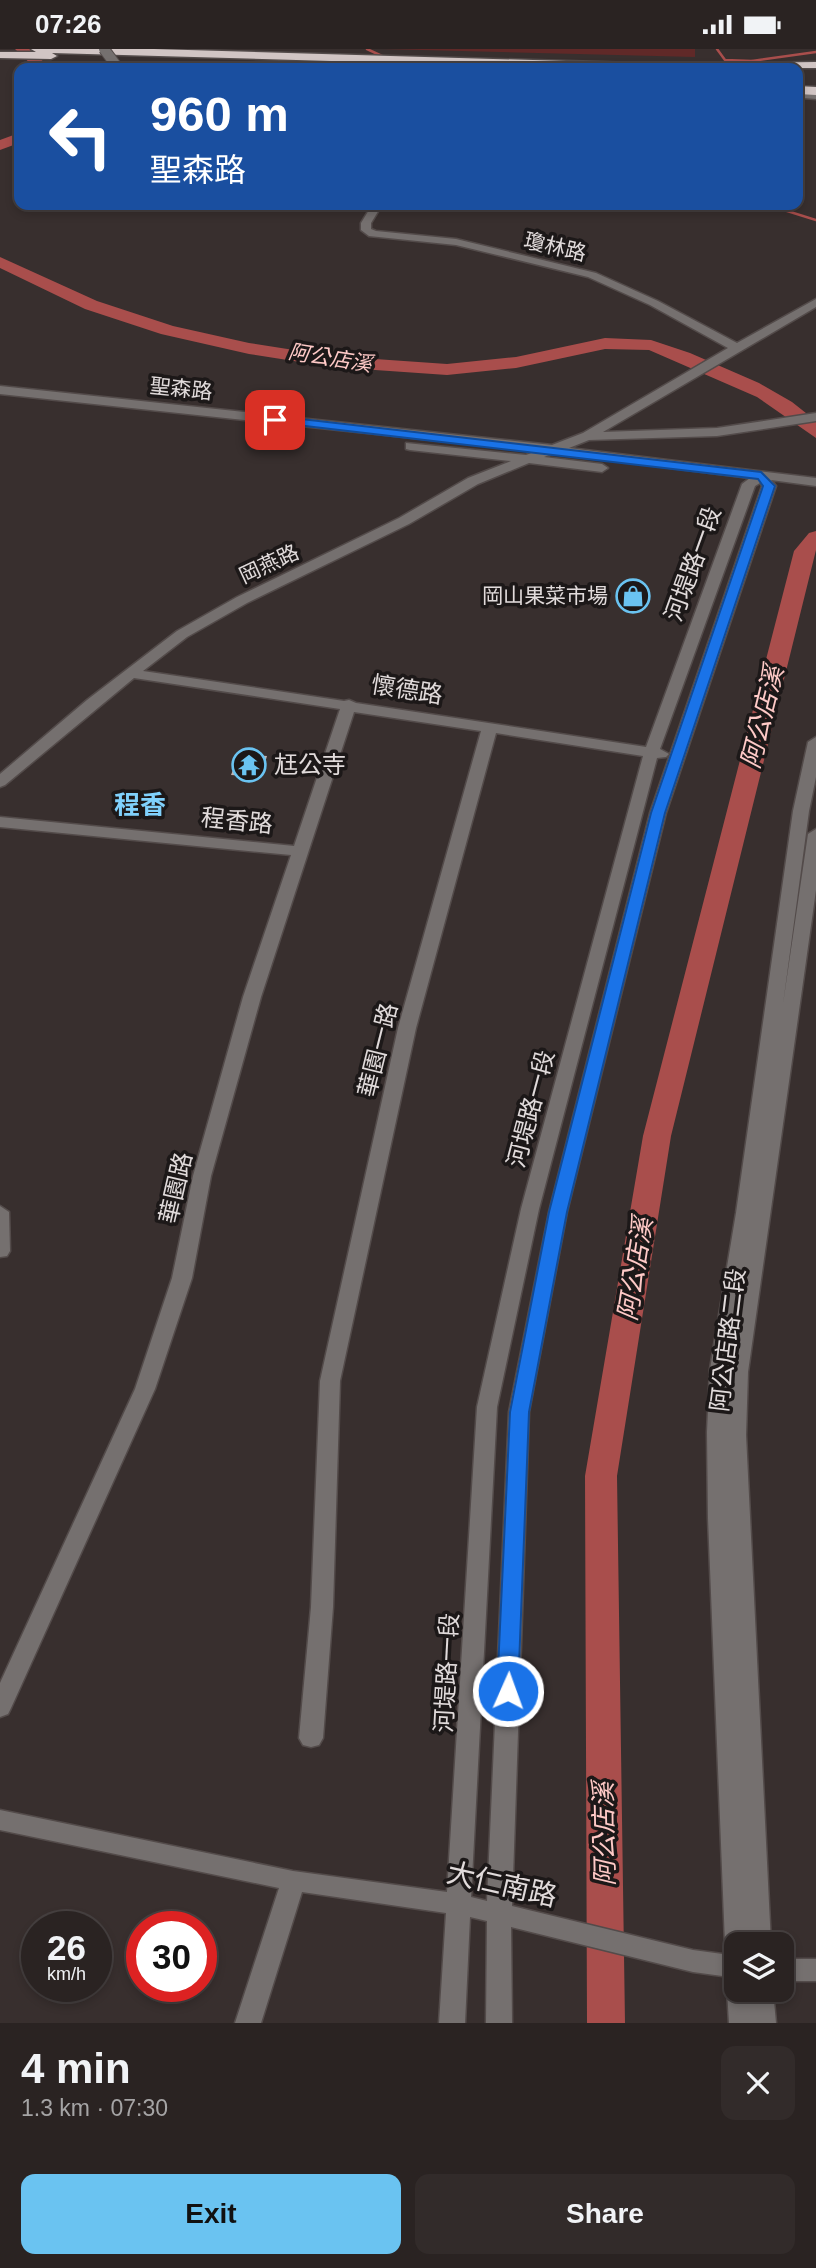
<!DOCTYPE html>
<meta charset="utf-8">
<style>
:root{--surface:#2a2322;--page:#322b2a;--text:#f1f3f6;--muted:#a5a4a5;--line:#464040;--accent:#6ac3f1}
body{margin:0;font-family:Arial,"Noto Sans TC",sans-serif;background:var(--page);color:var(--text);height:100vh;display:flex;flex-direction:column;font-size:26px;white-space:nowrap}
*{box-sizing:border-box;margin:0}
p{font-size:23px;color:var(--muted)}
.icon{flex:none;width:38px;height:38px;fill:none;stroke:currentColor;stroke-width:2;stroke-linecap:round;stroke-linejoin:round}
.map{position:relative;height:1974px;overflow:hidden}
.details{display:flex;flex-direction:column;background:var(--surface);flex:1}
.details>*{flex:none}
.top-card{position:absolute;left:14px;top:14px;width:789px;height:147px;border-radius:14px;box-shadow:0 4px 10px #0003,0 0 0 2px var(--line);background:#1a4fa0;color:#fff;overflow:hidden}
.controls{position:absolute;left:724px;top:1883px;display:grid;gap:14px}
.controls a{display:grid;place-items:center;width:70px;height:70px;border-radius:14px;background:var(--surface);box-shadow:0 4px 10px #0003,0 0 0 2px var(--line);font-size:35px}
.speed{position:absolute;left:21px;top:1862px;display:flex;gap:14px;font-size:35px;font-weight:700;text-align:center}
.speed>*{display:grid;place-content:center;width:91px;height:91px;border-radius:50%;background:var(--surface);box-shadow:0 4px 10px #0003,0 0 0 2px var(--line);line-height:1}
.speed small{font-size:18px;font-weight:400}
.speed .limit{border:10px solid #d22;background:#fff;color:#111}
.pin{position:absolute;display:grid;place-items:center;width:60px;height:60px;color:#fff;margin:-30px;border-radius:14px;box-shadow:0 4px 10px #0006}
.me{position:absolute;width:77px;margin:-38px;rotate:2deg;stroke-linejoin:round;filter:drop-shadow(0 0 5px #0008)}
.turn{display:flex;align-items:center;gap:24px;height:147px;padding:0 21px;font-size:32px}
.turn .icon{width:91px;height:91px;stroke-width:2.5}
.turn b{display:block;font-size:49px;line-height:60px}
.round{display:grid;place-items:center;flex:none;width:74px;height:74px;border-radius:14px;background:var(--page)}
.summary{display:flex;align-items:center;justify-content:space-between;height:119px;padding:0 21px}
h1{font-size:42px;font-weight:600;line-height:52px}
.button{display:flex;gap:14px;margin-top:auto;padding:14px 21px}
.button a{flex:1;height:80px;border-radius:14px;background:var(--accent);color:#111;font-size:28px;font-weight:600;line-height:80px;text-align:center}
.button a+a{background:var(--page);color:var(--text)}
.status{display:flex;justify-content:space-between;align-items:center;height:49px;padding:0 35px;background:var(--surface);direction:ltr}
.status svg{height:19px;fill:currentColor}
.map>svg:first-child{display:block}
.green{fill:#602928}
.lines{fill:none;stroke-linecap:round;stroke-linejoin:round}
.stream{stroke:#a94e4c;stroke-width:2.5}
.river{fill:#a94e4c;fill-rule:evenodd}
.building{fill:#c0b4b3}
.minor-casing{stroke:#534b4a;stroke-width:3}
.highway-casing{stroke:#534b4a;stroke-width:3}
.minor{fill:#75706f;fill-rule:evenodd}
.highway{fill:#d1c5c4;fill-rule:evenodd}
.minor-bridge-casing{stroke:#534b4a;stroke-width:12;stroke-linecap:butt}
.minor-bridge{stroke:#75706f;stroke-width:10}
.route{fill:#1a73e8;stroke:#114b97;stroke-width:2}
.labels{text-anchor:middle;stroke-width:7;stroke-linejoin:round;paint-order:stroke}
.far-street-label{font-size:21px;fill:#e1dbdb;stroke:#1c1818}
.far-water-label{font-size:21px;font-style:italic;fill:#ffcac7;stroke:#1c1818}
.far-poi-label{font-size:21px;fill:#e1dbdb;stroke:#1c1818;text-anchor:end}
.street-label{font-size:24px;fill:#e1dbdb;stroke:#1c1818}
.poi-label{font-size:24px;fill:#e1dbdb;stroke:#1c1818;text-anchor:start}
.water-label{font-size:26px;font-style:italic;fill:#ffcac7;stroke:#1c1818}
.neighbourhood-label{font-size:26px;font-weight:bold;fill:#80d1fc;stroke:#1c1818}
.near-street-label{font-size:28px;fill:#e1dbdb;stroke:#1c1818}
</style>
<div class="status"><b>07:26</b><svg viewBox="0 0 49 12"><path d="M0 12V9h3v3zM5 12V6h3v6zM10 12V3h3v9zM15 12V0h3v12zM26 1h20v11H26zM47 4h2v5h-2z"/></svg></div>
<div class="map">
<svg width="816" height="1974" viewBox="0 0 816 1974">
<rect width="100%" height="100%" fill="#382f2e"/>
<path class="green" d="M382 0H695V8Z"/>
<g class="lines">
<g class="stream">
<path d="M367 0 382 7"/>
<path d="M717 0 725 11 752 12"/>
<path d="M755 16 752 12 816 3"/>
<path d="M768 156 816 171"/>
</g>
<g class="river">
<path d="M15 0H30L50 19H35Z"/>
<path d="M19 84V94L0 101V91Z"/>
<path d="M0 208 97 252 173 277 249 294 332 307 447 315 516 308 605 289 651 291 690 304 759 334 792 353 816 372V389L757 348 649 301 605 300 516 319 447 326 332 318 249 305 161 285 85 260 0 219Z"/>
<path d="M816 482V501L671 1087 617 1427 625 1974H587L585 1427 643 1087 794 502 809 484Z"/>
</g>
</g>
<path class="building" d="M239 705 267 707 261 728 231 726Z"/>
<g class="lines">
<defs>
<g id="minor">
<path d="M807 44H816V50L804 49 802 47Z"/>
<path d="M372 156H382L371 174V180L376 182 456 190 596 224 658 252 737 294 816 250V258L603 383 717 379 816 364V372L717 387 589 391 569 399 816 429V437L771 431 776 437 666 764 567 1163 529 1363 512 1857 693 1901 737 1907V1929L693 1923 511 1878 512 1974H486L487 1872 470 1868 465 1974H439L446 1864 302 1843 261 1974H235L279 1839 0 1781V1761L293 1822 447 1843 477 1358 521 1160 643 707 496 684 416 979 340 1332 333 1558 323 1689 319 1696 311 1698 303 1696 299 1689 311 1558 320 1332 398 979 481 682 354 663 261 948 211 1127 192 1229 155 1340 11 1659 8 1665 0 1668V1634L135 1340 172 1229 193 1127 243 948 291 806 0 778V768L294 797 340 660 134 629 5 736 0 738V725L87 651 177 582 237 548 399 469 468 429 511 412 410 401 406 400V394L526 406 537 402 0 345V337L552 396 583 384 728 299 650 256 588 228 456 196 369 187 361 181V174ZM554 404 750 429 742 435 646 698 356 654 349 651 344 652 143 622 187 588 247 554 409 475 478 435 529 414 602 423 608 419 602 415 544 408ZM760 434 762 437 650 764 549 1163 509 1363 487 1852 471 1848 497 1358 539 1160 657 709 666 708 669 705 660 700 755 437Z"/>
<path d="M816 688V728L809 762 783 955 808 785 816 780V841L748 1323 746 1386 771 1895H737V1906L728 1903 725 1895 708 1469 707 1383 710 1320 736 1164 793 762 808 693Z"/>
<path d="M0 1157 9 1163 10 1202 7 1207 0 1208Z"/>
<rect x="782" y="1910" width="34" height="22"/>
<path d="M737 1931V1941H773L776 1974H729L727 1941 731 1933Z"/>
</g>
<g id="highway">
<path d="M31 0H154L666 15 816 13V19H574L52 4 57 7 51 10 0 9V3H36Z"/>
<path d="M798 37 816 38V46L798 45Z"/>
</g>
</defs>
<use href="#minor" class="minor-casing"/>
<use href="#highway" class="highway-casing"/>
<use href="#minor" class="minor"/>
<use href="#highway" class="highway"/>
<defs>
<path id="minor-bridge" d="M104 0 118 19"/>
</defs>
<use href="#minor-bridge" class="minor-bridge-casing"/>
<use href="#minor-bridge" class="minor-bridge"/>
</g>
<path class="route" d="M275 367 761 423 775 437 665 764 567 1163 529 1363 518 1642 515 1648H501L497 1642 510 1363 549 1163 651 764 763 437 758 430 271 373 269 371Z"/>
<defs>
<symbol id="shop-ring" viewBox="-11 -11 22 22"><circle r="9.5" fill="#1c1818" stroke="#6ac3f1" stroke-width="1.5"/><path d="M-5-2.5h2.3a2.7 3.5 0 0 1 5.4 0H5L5.5 6h-11ZM-1.5-2.5h3a1.5 2.3 0 0 0-3 0Z" fill="#6ac3f1"/></symbol>
<symbol id="temple-ring" viewBox="-11 -11 22 22"><circle r="9.5" fill="#1c1818" stroke="#6ac3f1" stroke-width="1.5"/><path d="M0-6L5-2H3V0L6.5 2.5H4V6H1.5V3h-3V6H-4V2.5H-6.5L-3 0V-2H-5Z" fill="#6ac3f1"/></symbol>
</defs>
<g fill-rule="evenodd">
<use href="#shop-ring" x="614" y="528" width="38" height="38"/>
<use href="#temple-ring" x="230" y="697" width="38" height="38"/>
</g>
<g class="labels">
<g class="far-street-label">
<text transform="translate(555 198) rotate(13)" y="7">瓊林路</text>
<text transform="translate(181 340) rotate(6)" y="7">聖森路</text>
<text transform="translate(269 515) rotate(-25)" y="7">岡燕路</text>
</g>
<g class="far-water-label">
<text transform="translate(330 309) rotate(9)" y="7">阿公店溪</text>
</g>
<g class="far-poi-label">
<text x="608" y="554">岡山果菜市場</text>
</g>
<g class="street-label">
<text transform="translate(693 515) rotate(-70)" y="8">河堤路一段</text>
<text transform="translate(407 641) rotate(9)" y="8">懷德路</text>
<text transform="translate(237 772) rotate(6)" y="8">程香路</text>
<text transform="translate(378 1001) rotate(-76)" y="8">華園一路</text>
<text transform="translate(531 1060) rotate(-75)" y="8">河堤路一段</text>
<text transform="translate(176 1139) rotate(-77)" y="8">華園路</text>
<text transform="translate(728 1291) rotate(-83)" y="8">阿公店路二段</text>
<text transform="translate(447 1624) rotate(-87)" y="8">河堤路一段</text>
</g>
<g class="poi-label">
<text x="274" y="724">尪公寺</text>
</g>
<g class="water-label">
<text transform="translate(762 668) rotate(-76)" y="9">阿公店溪</text>
<text transform="translate(635 1220) rotate(-81)" y="9">阿公店溪</text>
<text transform="translate(604 1785) rotate(-91)" y="9">阿公店溪</text>
</g>
<g class="neighbourhood-label">
<text x="140" y="765">程香</text>
</g>
<g class="near-street-label">
<text transform="translate(502 1835) rotate(13)" y="10">大仁南路</text>
</g>
</g>
</svg>
<div class="controls">
<a><svg class="icon" aria-label="layers" viewBox="0 0 24 24"><path d="M12 4l9 5-9 5-9-5zM3 14l9 5 9-5"/></svg></a>
</div>
<div class="speed"><div>26<small>km/h</small></div><div class="limit">30</div></div>
<div class="pin" style="left:275px;top:371px;background:#d93025"><svg class="icon" aria-label="arrive" viewBox="0 0 24 24"><path d="M6 21V4h12l-3 4 3 4H6"/></svg></div>
<svg class="me" style="left:508px;top:1642px" viewBox="-20 -20 40 40"><circle r="17" fill="#1a73e8" stroke="#fff" stroke-width="3"/><path d="M0-11L8 9 0 5-8 9z" fill="#fff"/></svg>
<div class="top-card">
<div class="turn"><svg class="icon" aria-label="left" viewBox="0 0 24 24"><path d="M17 20v-9H6M10 6l-5 5 5 5"/></svg><div><b>960 m</b>聖森路</div></div>
</div>
</div>
<section class="details">
<div class="summary"><div><h1>4 min</h1><p>1.3 km · 07:30</p></div><a class="round"><svg class="icon" aria-label="close" viewBox="0 0 24 24"><path d="M6 6l12 12M18 6L6 18"/></svg></a></div>
<div class="button"><a>Exit</a><a>Share</a></div>
</section>
